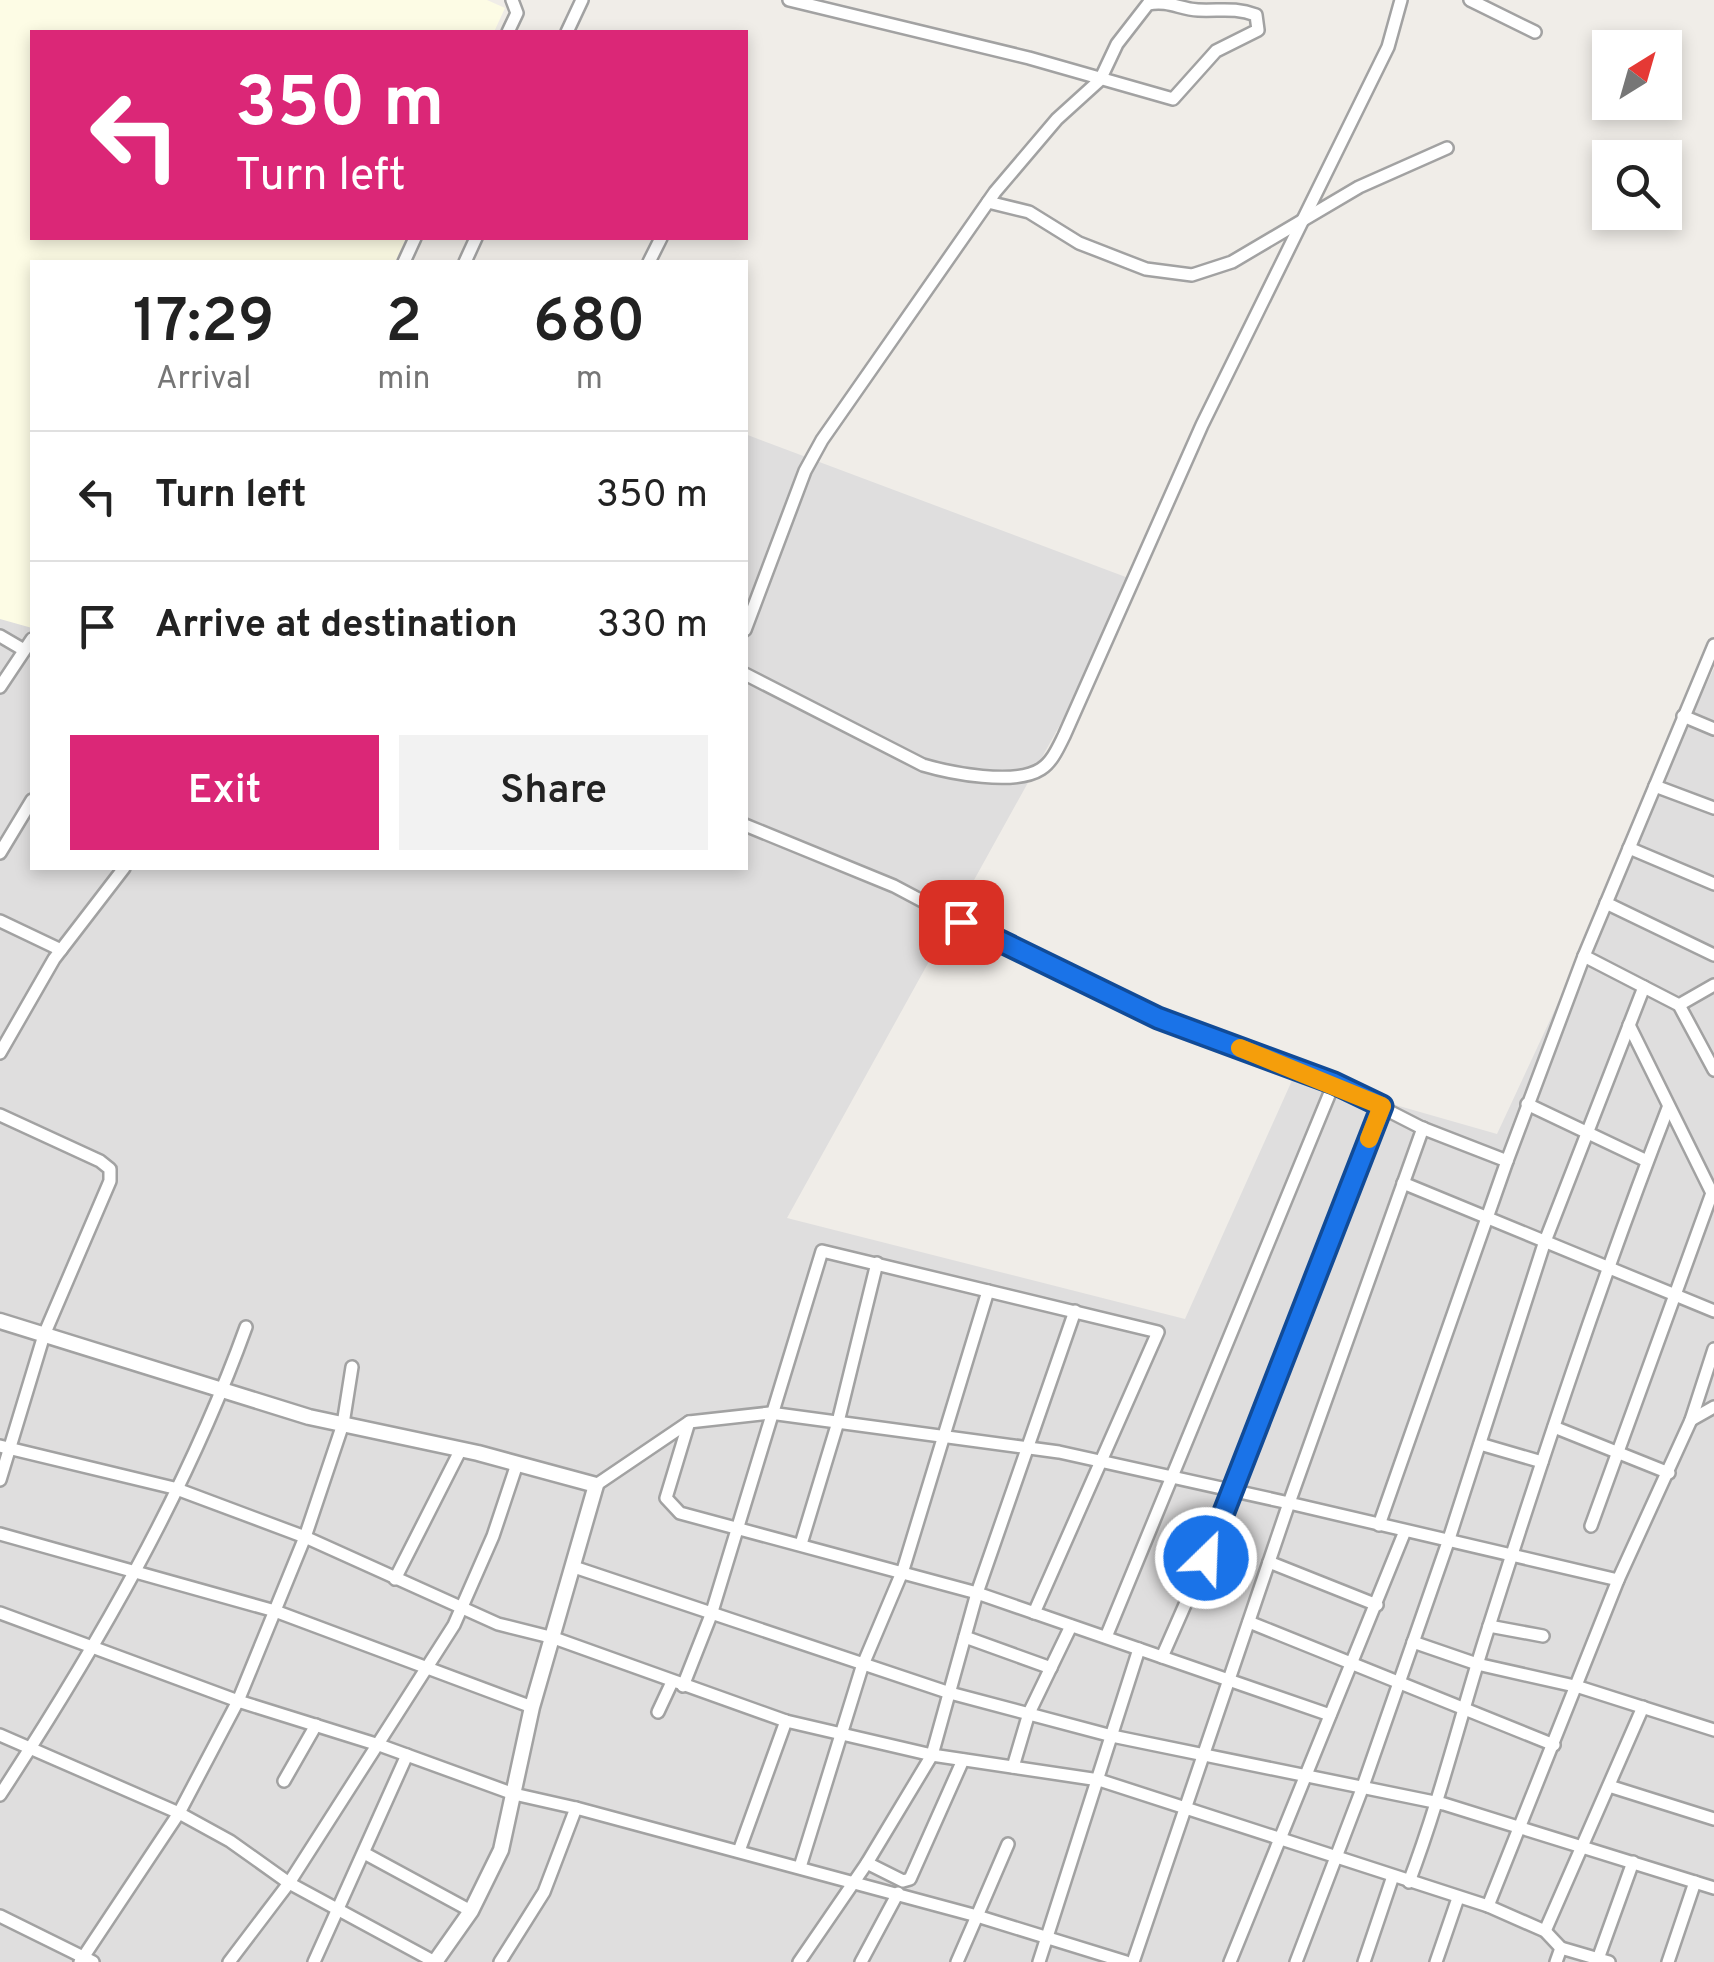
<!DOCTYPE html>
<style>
:root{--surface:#fff;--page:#f2f2f2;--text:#222;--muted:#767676;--line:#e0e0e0;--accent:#db2777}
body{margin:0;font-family:Overpass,sans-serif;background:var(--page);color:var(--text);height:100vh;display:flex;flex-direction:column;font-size:38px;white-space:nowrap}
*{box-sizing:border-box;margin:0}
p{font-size:32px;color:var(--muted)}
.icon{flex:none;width:55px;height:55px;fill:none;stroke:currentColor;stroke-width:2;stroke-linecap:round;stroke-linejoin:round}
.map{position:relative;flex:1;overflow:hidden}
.details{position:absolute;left:30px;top:260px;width:718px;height:610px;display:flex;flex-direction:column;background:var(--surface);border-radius:0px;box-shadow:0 5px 15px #0003}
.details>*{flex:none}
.banner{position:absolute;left:30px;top:30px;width:718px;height:210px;border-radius:0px;box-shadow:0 5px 15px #0003;background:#db2777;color:#fff;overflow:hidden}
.needle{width:65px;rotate:37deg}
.fabs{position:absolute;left:1592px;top:30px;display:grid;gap:20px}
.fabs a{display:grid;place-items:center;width:90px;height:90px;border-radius:0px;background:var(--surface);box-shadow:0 5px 15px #0003;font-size:50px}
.pin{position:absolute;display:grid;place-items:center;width:85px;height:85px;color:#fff;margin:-42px;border-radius:20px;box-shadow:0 5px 15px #0006}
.me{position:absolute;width:110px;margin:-55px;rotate:24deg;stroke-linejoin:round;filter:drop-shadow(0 0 8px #0008)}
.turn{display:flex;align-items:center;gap:35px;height:210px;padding:0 40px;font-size:45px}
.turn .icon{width:130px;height:130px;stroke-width:2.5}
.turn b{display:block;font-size:70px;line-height:85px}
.eta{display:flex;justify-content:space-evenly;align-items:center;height:170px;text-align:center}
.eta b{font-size:60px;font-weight:600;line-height:70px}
.cta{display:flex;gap:20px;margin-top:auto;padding:20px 40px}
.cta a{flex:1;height:115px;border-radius:0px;background:var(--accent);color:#fff;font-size:40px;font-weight:600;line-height:115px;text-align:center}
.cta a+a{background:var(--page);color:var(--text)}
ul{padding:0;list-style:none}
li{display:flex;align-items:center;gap:30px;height:130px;padding:0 40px;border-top:2px solid var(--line)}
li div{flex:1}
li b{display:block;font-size:38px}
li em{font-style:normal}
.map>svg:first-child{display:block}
.residential{fill:#dfdede}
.education{fill:#fdfce5}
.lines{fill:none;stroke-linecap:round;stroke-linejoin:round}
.minor-casing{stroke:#a2a2a2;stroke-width:16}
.tertiary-casing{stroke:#a2a2a2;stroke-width:19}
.minor{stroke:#fff;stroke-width:11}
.tertiary{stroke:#fff;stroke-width:14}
.route-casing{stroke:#114b97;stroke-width:25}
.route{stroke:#1a73e8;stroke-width:18}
.slow{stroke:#f59e0b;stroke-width:18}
</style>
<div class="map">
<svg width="1714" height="1962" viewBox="0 0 1714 1962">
<rect width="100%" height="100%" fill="#f0ede8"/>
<path class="residential" d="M0 154 32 238V868H745V434L1139 582 787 1218 1185 1319 1294 1076 1497 1134 1714 668V1962H0Z"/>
<path class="education" d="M0 0H487L505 8 494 32H32V238H406L395 262H32V628L0 619Z"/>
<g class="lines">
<defs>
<g id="minor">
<path d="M1470 0 1535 32"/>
<path d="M508 32 517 13 512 0"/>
<path d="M567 32 582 0"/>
<path d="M988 202 1029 212 1079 243 1146 269 1192 275 1232 262 1359 187 1447 148"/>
<path d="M404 262 415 238"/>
<path d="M465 262 476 238"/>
<path d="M649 262 661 238"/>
<path d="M745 630 805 471 822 440 995 192 1057 119 1100 80 1117 44 1148 4C1169 0 1179 9 1198 10 1221 11 1234 7 1256 15L1258 30 1216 51 1173 99 1029 58 789 0"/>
<path d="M0 636 24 650"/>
<path d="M745 674 923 765C950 773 1015 786 1041 769 1052 762 1058 748 1064 736L1202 425 1388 47 1401 0"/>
<path d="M0 687 32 639"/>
<path d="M1683 716 1714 729"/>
<path d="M1655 786 1714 808"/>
<path d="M745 825 894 886 1028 957 1158 1018 1334 1083 1422 1128 1507 1161 1584 956 1714 645"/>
<path d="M1629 848 1714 884"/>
<path d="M0 853 32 800"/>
<path d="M1606 903 1714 955"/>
<path d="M0 921 61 950"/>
<path d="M1584 956 1679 1005 1714 1070"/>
<path d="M1679 1005 1714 985"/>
<path d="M0 1053 54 959 124 868"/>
<path d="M1527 1104 1647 1161"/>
<path d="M0 1115 100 1161 110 1169V1181L44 1335 0 1480"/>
<path d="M1423 1128 1289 1503 1618 1580"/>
<path d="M1403 1183 1714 1311"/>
<path d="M1691 1420 1714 1407"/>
<path d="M689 1422 666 1498 680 1513 977 1593 1330 1715"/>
<path d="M1554 1427 1669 1473"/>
<path d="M1480 1444 1542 1462"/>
<path d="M0 1446 174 1488 305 1537 498 1624 554 1638 786 1721 932 1755 1099 1780 1488 1906 1545 1931 1561 1948"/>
<path d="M596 1485 689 1422 770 1413 1059 1452 1289 1503 1133 1962"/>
<path d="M1379 1525 1507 1161"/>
<path d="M1591 1526 1712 1193 1629 1025"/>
<path d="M0 1534 275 1611 532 1707"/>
<path d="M801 1544 838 1422 877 1263"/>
<path d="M1269 1562 1377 1605"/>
<path d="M574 1567 950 1693 1112 1736 1444 1804 1714 1888"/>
<path d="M395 1579 461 1449"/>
<path d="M0 1613 238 1701 382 1746 514 1794 576 1808 544 1892 500 1962"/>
<path d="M1249 1622 1554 1745"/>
<path d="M1489 1626 1543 1636"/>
<path d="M965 1637 1051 1668"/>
<path d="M1106 1637 1334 1083"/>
<path d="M1413 1642 1477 1664 1579 1687 1714 1730"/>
<path d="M1162 1657 1235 1491 1382 1106"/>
<path d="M683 1686 711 1615 822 1251 1158 1332 1034 1613"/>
<path d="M658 1712 672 1682"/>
<path d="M0 1735 179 1813 230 1841 289 1883 435 1962"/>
<path d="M1013 1767 1029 1713 1071 1626"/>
<path d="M284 1781 316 1725"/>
<path d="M1609 1786 1714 1819"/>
<path d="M0 1795C96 1648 186 1493 246 1327"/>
<path d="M576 1808 977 1916 1008 1844"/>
<path d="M739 1851 786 1721"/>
<path d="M364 1853 471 1911"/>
<path d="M867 1863 903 1881 910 1879 963 1760"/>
<path d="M800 1867 862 1667 903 1570 988 1291"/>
<path d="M1409 1882C1439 1803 1459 1722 1484 1642 1541 1462 1600 1283 1668 1108"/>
<path d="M1488 1906 1618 1580 1691 1420 1714 1349"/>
<path d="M0 1916 93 1962"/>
<path d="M1545 1931 1643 1707"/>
<path d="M1598 1959 1633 1862"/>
<path d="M80 1962 179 1813 238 1701 305 1537 343 1424 352 1367"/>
<path d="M229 1962 289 1883 454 1625 493 1536 517 1464"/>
<path d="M314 1962 407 1755"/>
<path d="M799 1962 867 1863 932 1755 977 1593 1075 1311"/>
<path d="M861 1962 898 1893"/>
<path d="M957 1962 977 1916 1126 1962"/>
<path d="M1039 1962 1139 1649"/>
<path d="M1230 1962 1405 1531"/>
<path d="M1296 1962 1362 1789 1448 1542 1544 1244 1644 987"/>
<path d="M1364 1962 1393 1876"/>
<path d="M1436 1962 1458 1898"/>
<path d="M1556 1962 1561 1948 1609 1962"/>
<path d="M1668 1962 1695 1882"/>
</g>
<path id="tertiary" d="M0 1321 309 1417 478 1453 596 1485 532 1707 501 1850 471 1911 435 1962"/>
</defs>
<use href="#minor" class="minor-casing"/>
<use href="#tertiary" class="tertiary-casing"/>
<use href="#minor" class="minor"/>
<use href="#tertiary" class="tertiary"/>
</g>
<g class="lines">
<defs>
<path id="route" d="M961 922 1158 1018 1334 1083 1382 1106 1206 1558"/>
</defs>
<use href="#route" class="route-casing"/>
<use href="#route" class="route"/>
<path class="slow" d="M1240 1048 1382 1106 1369 1139"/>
</g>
</svg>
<div class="fabs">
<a><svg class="needle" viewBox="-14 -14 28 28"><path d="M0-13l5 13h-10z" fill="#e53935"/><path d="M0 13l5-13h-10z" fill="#767676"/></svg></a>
<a><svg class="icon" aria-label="search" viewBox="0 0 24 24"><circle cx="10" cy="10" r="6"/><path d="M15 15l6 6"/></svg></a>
</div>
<div class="pin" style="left:961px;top:922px;background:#d93025"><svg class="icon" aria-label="arrive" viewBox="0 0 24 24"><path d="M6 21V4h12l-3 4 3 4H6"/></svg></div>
<svg class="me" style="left:1206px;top:1558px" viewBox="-20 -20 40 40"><circle r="17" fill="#1a73e8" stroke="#fff" stroke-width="3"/><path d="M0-11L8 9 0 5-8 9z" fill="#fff"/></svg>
<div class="banner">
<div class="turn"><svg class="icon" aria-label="left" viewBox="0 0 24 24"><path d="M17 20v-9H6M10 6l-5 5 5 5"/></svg><div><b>350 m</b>Turn left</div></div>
</div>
<section class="details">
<div class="eta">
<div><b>17:29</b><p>Arrival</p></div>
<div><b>2</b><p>min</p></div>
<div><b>680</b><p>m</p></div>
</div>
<ul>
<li><svg class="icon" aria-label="left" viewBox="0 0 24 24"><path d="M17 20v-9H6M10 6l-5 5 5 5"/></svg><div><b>Turn left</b></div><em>350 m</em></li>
<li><svg class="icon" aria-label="arrive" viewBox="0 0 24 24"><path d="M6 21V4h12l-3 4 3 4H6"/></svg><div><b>Arrive at destination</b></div><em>330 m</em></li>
</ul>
<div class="cta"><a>Exit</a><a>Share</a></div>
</section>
</div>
